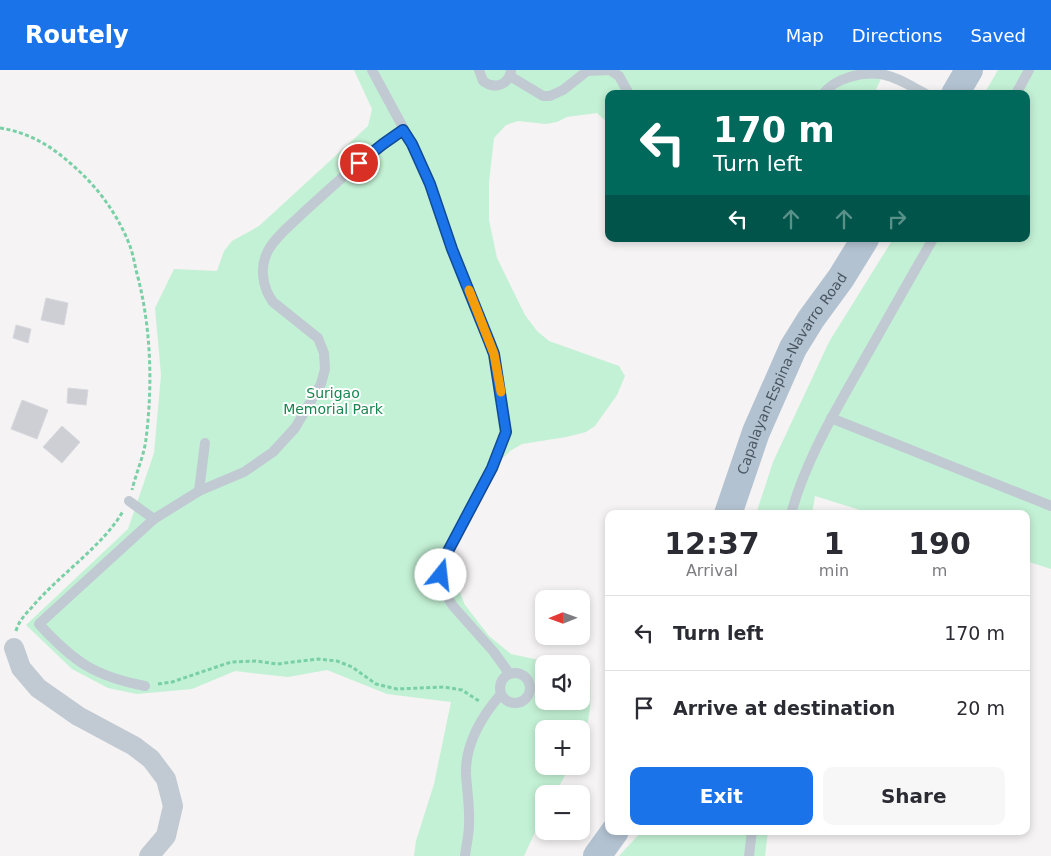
<!DOCTYPE html>
<meta charset="utf-8">
<style>
:root{--surface:#fff;--page:#f7f7f7;--text:#2b2b33;--muted:#7c7c81;--line:#e1e1e2;--accent:#1a73e8}
body{margin:0;font-family:"DejaVu Sans",sans-serif;background:var(--page);color:var(--text);height:100vh;display:flex;flex-direction:column;font-size:19px;white-space:nowrap}
*{box-sizing:border-box;margin:0}
p{font-size:16px;color:var(--muted)}
.icon{flex:none;width:28px;height:28px;fill:none;stroke:currentColor;stroke-width:2;stroke-linecap:round;stroke-linejoin:round}
.map{position:relative;flex:1;overflow:hidden}
.drawer{position:absolute;left:605px;top:440px;width:425px;height:325px;display:flex;flex-direction:column;background:var(--surface);border-radius:10px;box-shadow:0 2px 8px #0003}
.drawer>*{flex:none}
.banner{position:absolute;left:605px;top:20px;width:425px;height:152px;border-radius:10px;box-shadow:0 2px 8px #0003;background:#00695c;color:#fff;overflow:hidden}
.needle{width:32px;rotate:269deg}
.controls{position:absolute;left:535px;top:520px;display:grid;gap:10px}
.controls a{display:grid;place-items:center;width:55px;height:55px;border-radius:10px;background:var(--surface);box-shadow:0 2px 8px #0003;font-size:25px}
.pin{position:absolute;display:grid;place-items:center;width:42px;height:42px;color:#fff;margin:-21px;border:2px solid #fff;border-radius:50%;box-shadow:0 1px 5px #0007}
.me{position:absolute;width:55px;margin:-28px;rotate:16deg;stroke-linejoin:round;filter:drop-shadow(0 0 4px #0008)}
.turn{display:flex;align-items:center;gap:18px;height:105px;padding:0 25px;font-size:22px}
.turn .icon{width:65px;height:65px;stroke-width:2.5}
.turn b{display:block;font-size:35px;line-height:42px}
.lanes{display:flex;align-items:center;height:48px;padding:0 25px;background:#0003;justify-content:center;gap:25px;direction:ltr}
.lanes .off{opacity:.35}
.eta{display:flex;justify-content:space-evenly;align-items:center;height:85px;text-align:center}
.eta b{font-size:30px;font-weight:800;line-height:35px}
.action{display:flex;gap:10px;margin-top:auto;padding:10px 25px}
.action a{flex:1;height:58px;border-radius:10px;background:var(--accent);color:#fff;font-size:20px;font-weight:800;line-height:58px;text-align:center}
.action a+a{background:var(--page);color:var(--text)}
ul{padding:0;list-style:none}
li{display:flex;align-items:center;gap:15px;height:75px;padding:0 25px;border-top:1px solid var(--line)}
li div{flex:1}
li b{display:block;font-size:19px}
li em{font-style:normal}
header{display:flex;align-items:center;gap:30px;box-sizing:border-box;height:70px;padding:0 25px;background:var(--accent);color:#fff}
header strong{font-size:24px}
nav{display:flex;gap:28px;margin-inline-start:auto;font-size:18px}
.map>svg:first-child{display:block}
.green{fill:#c3f1d5}
.building{fill:#cdcfd5;stroke:#d7d9de}
.lines{fill:none;stroke-linecap:round;stroke-linejoin:round}
.path{stroke:#7ad0a6;stroke-width:3;stroke-dasharray:4 2.5;stroke-linecap:butt}
.service{stroke:#c1cad2;stroke-width:10}
.minor{stroke:#c1cad2;stroke-width:20}
.primary{stroke:#b3c2d1;stroke-width:28}
.route-casing{stroke:#114b97;stroke-width:12}
.route{stroke:#1a73e8;stroke-width:9}
.slow{stroke:#f59e0b;stroke-width:9}
.labels{text-anchor:middle;stroke-width:4;stroke-linejoin:round;paint-order:stroke}
.street-label{font-size:14px;fill:#4a5661;stroke:#fff}
.park-label{font-size:14px;fill:#17864f;stroke:#fff}
</style>
<header>
<strong>Routely</strong>
<nav><a>Map</a><a>Directions</a><a>Saved</a></nav>
</header>
<div class="map">
<svg width="1051" height="786" viewBox="0 0 1051 786">
<rect width="100%" height="100%" fill="#f5f3f3"/>
<g class="green">
<path d="M354 0H885L874 24H609V54L597 43 567 47 557 52 546 54 518 51 506 55 494 68 489 112V150L497 188 525 245 537 261 549 271 619 296 625 306 617 325 595 356 586 362 566 367 522 374 510 381 496 395 458 470 452 489 456 513 465 535 489 566 511 584 558 594H544V631H581V598L590 600C591 625 592 649 581 671V659H544V696H570L555 724H544V743L524 786H414L416 771 434 714 451 632 387 624 327 600 288 607 235 601 192 619 137 624 108 618 72 599 26 555 128 459 154 383 161 305 155 238 174 199 217 201 224 181 232 171 259 156 368 56 372 39Z"/>
<path d="M998 0H1051V499L1026 491V444H873L815 426 812 444H756L773 392 829 272 893 169H1026V24H984Z"/>
<path d="M642 761H768L765 786H619Z"/>
</g>
<g class="building">
<path d="M46 228 68 233 64 255 41 250Z"/>
<path d="M16 255 31 259 28 273 13 268Z"/>
<path d="M68 318 88 320 86 335 67 333Z"/>
<path d="M22 330 48 340 37 369 11 359Z"/>
<path d="M62 356 80 372 62 393 43 377Z"/>
</g>
<g class="lines">
<g class="path">
<path d="M0 58C27 62 50 75 70 93 95 114 115 140 128 171 132 180 134 190 136 200 151 254 153 313 146 369 144 386 136 403 132 420"/>
<path d="M16 561C19 550 26 544 33 536 59 505 104 475 123 441"/>
<path d="M158 614 172 612 231 592 256 591 277 594 318 589 337 591 352 597 376 614 397 619 444 617 462 620 479 631"/>
</g>
<g class="service">
<path d="M372 0 412 74 430 114 452 179 489 271 494 284 502 331 506 362 505 367 493 398 446 485 441 505 445 524 453 536 493 581 509 603"/>
<path d="M479 0 483 11C495 20 508 15 511 1"/>
<path d="M510 6 543 26H550L563 20 587 1 610 0 619 6 629 24"/>
<path d="M823 24C835 8 861 2 880 4 896 6 912 17 926 24"/>
<path d="M1016 24 1029 0"/>
<path d="M831 348 1051 436"/>
<path d="M199 421 205 373"/>
<path d="M129 431 154 449"/>
<path d="M791 444C805 392 833 345 859 299 884 255 908 212 933 169"/>
<circle cx="515" cy="618" r="15"/>
<path d="M145 616C94 606 74 592 39 554L154 449 199 421 244 402 273 382 295 358 321 314 325 299 324 283 318 268 273 232C262 217 259 196 269 179 277 165 292 154 303 143 335 114 367 84 403 60"/>
<path d="M465 786C466 776 469 765 469 755 470 738 467 721 466 704 465 674 482 646 501 624"/>
<path d="M749 786 752 761"/>
</g>
<path class="minor" d="M14 578 21 598 38 618 78 646 134 676 151 689 166 709 173 736 166 766 149 786"/>
<g class="primary">
<path d="M955 24 969 0"/>
<path id="s1" d="M728 444 756 362 793 278 811 249 841 208 865 169"/>
<path d="M597 786 615 761"/>
</g>
</g>
<g class="lines">
<defs>
<path id="route" d="M359 93 383 74 403 60 412 74 430 114 452 179 489 271 494 284 506 362 492 398 446 485 441 505"/>
</defs>
<use href="#route" class="route-casing"/>
<use href="#route" class="route"/>
<path class="slow" d="M469 220 494 284 501 322"/>
</g>
<g class="labels">
<g class="street-label">
<text dy="5" stroke="none"><textPath href="#s1" startOffset="155">Capalayan-Espina-Navarro Road</textPath></text>
</g>
<g class="park-label">
<text x="333" y="328">Surigao<tspan x="333" dy="16">Memorial Park</tspan></text>
</g>
</g>
</svg>
<div class="controls">
<a><svg class="needle" viewBox="-14 -14 28 28"><path d="M0-13l5 13h-10z" fill="#e53935"/><path d="M0 13l5-13h-10z" fill="#7c7c81"/></svg></a>
<a><svg class="icon" aria-label="sound" viewBox="0 0 24 24"><path d="M4 9h4l5-4v14l-5-4H4zM17 9q2 3 0 6"/></svg></a>
<a>+</a>
<a>−</a>
</div>
<div class="pin" style="left:359px;top:93px;background:#d93025"><svg class="icon" aria-label="arrive" viewBox="0 0 24 24"><path d="M6 21V4h12l-3 4 3 4H6"/></svg></div>
<svg class="me" style="left:441px;top:505px" viewBox="-20 -20 40 40"><circle r="19" fill="#fff"/><path d="M0-13L10 11 0 6-10 11z" fill="#1a73e8"/></svg>
<div class="banner">
<div class="turn"><svg class="icon" aria-label="left" viewBox="0 0 24 24"><path d="M17 20v-9H6M10 6l-5 5 5 5"/></svg><div><b>170 m</b>Turn left</div></div>
<div class="lanes"><svg class="icon" aria-label="left" viewBox="0 0 24 24"><path d="M17 20v-9H6M10 6l-5 5 5 5"/></svg><svg class="icon off" aria-label="ahead" viewBox="0 0 24 24"><path d="M12 20V5M6 11l6-6 6 6"/></svg><svg class="icon off" aria-label="ahead" viewBox="0 0 24 24"><path d="M12 20V5M6 11l6-6 6 6"/></svg><svg class="icon off" aria-label="right" viewBox="0 0 24 24"><path d="M7 20v-9h11M14 6l5 5-5 5"/></svg></div>
</div>
<section class="drawer">
<div class="eta">
<div><b>12:37</b><p>Arrival</p></div>
<div><b>1</b><p>min</p></div>
<div><b>190</b><p>m</p></div>
</div>
<ul>
<li><svg class="icon" aria-label="left" viewBox="0 0 24 24"><path d="M17 20v-9H6M10 6l-5 5 5 5"/></svg><div><b>Turn left</b></div><em>170 m</em></li>
<li><svg class="icon" aria-label="arrive" viewBox="0 0 24 24"><path d="M6 21V4h12l-3 4 3 4H6"/></svg><div><b>Arrive at destination</b></div><em>20 m</em></li>
</ul>
<div class="action"><a>Exit</a><a>Share</a></div>
</section>
</div>
